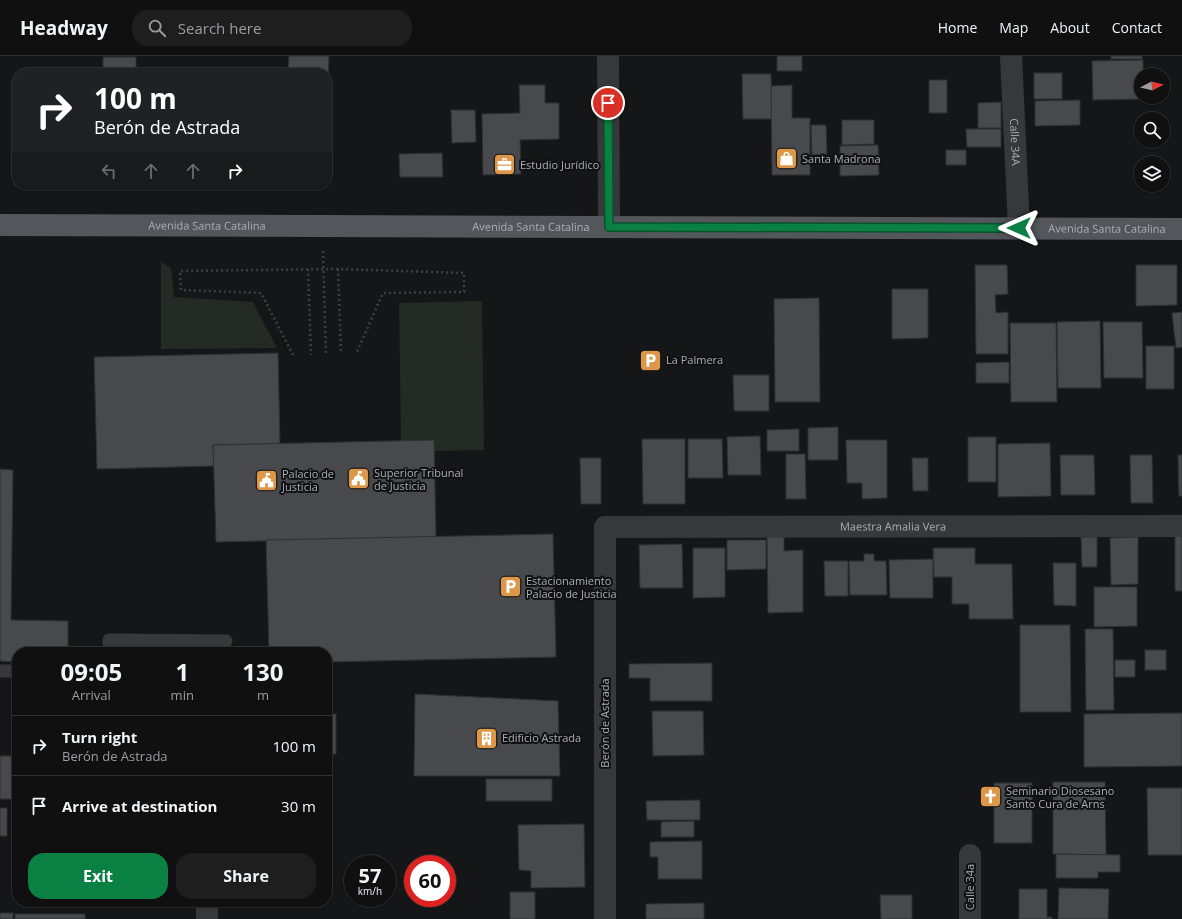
<!DOCTYPE html>
<meta charset="utf-8">
<style>
:root{--surface:#101011;--page:#1e1e1f;--text:#f1f3f6;--muted:#9c9d9f;--line:#303031;--accent:#0b8043}
body{margin:0;font-family:"Open Sans",sans-serif;background:var(--page);color:var(--text);height:100vh;display:flex;flex-direction:column;font-size:15px;white-space:nowrap}
*{box-sizing:border-box;margin:0}
p{font-size:13px;color:var(--muted)}
.icon{flex:none;width:22px;height:22px;fill:none;stroke:currentColor;stroke-width:2;stroke-linecap:round;stroke-linejoin:round}
.map{position:relative;flex:1;overflow:hidden}
.side{position:absolute;left:12px;top:591px;width:320px;height:260px;display:flex;flex-direction:column;background:var(--surface);border-radius:16px;box-shadow:0 1px 3px #0004,0 0 0 1px var(--line)}
.side>*{flex:none}
.hud{position:absolute;left:12px;top:12px;width:320px;height:122px;border-radius:16px;box-shadow:0 1px 3px #0004,0 0 0 1px var(--line);background:#202124;color:#fff;overflow:hidden}
.needle{width:26px;rotate:83deg}
.buttons{position:absolute;left:1134px;top:12px;display:grid;gap:8px}
.buttons a{display:grid;place-items:center;width:36px;height:36px;border-radius:50%;background:var(--surface);box-shadow:0 1px 3px #0004,0 0 0 1px var(--line);font-size:20px}
.speed{position:absolute;left:344px;top:799px;display:flex;gap:8px;font-size:20px;font-weight:700;text-align:center}
.speed>*{display:grid;place-content:center;width:52px;height:52px;border-radius:50%;background:var(--surface);box-shadow:0 1px 3px #0004,0 0 0 1px var(--line);line-height:1}
.speed small{font-size:10px;font-weight:400}
.speed .limit{border:6px solid #d22;background:#fff;color:#111}
.pin{position:absolute;display:grid;place-items:center;width:34px;height:34px;color:#fff;margin:-17px;border:2px solid #fff;border-radius:50%;box-shadow:0 1px 4px #0007}
.me{position:absolute;width:44px;margin:-22px;rotate:270deg;stroke-linejoin:round;filter:drop-shadow(0 0 3px #0008)}
.turn{display:flex;align-items:center;gap:14px;height:84px;padding:0 16px;font-size:18px}
.turn .icon{width:52px;height:52px;stroke-width:2.5}
.turn b{display:block;font-size:28px;line-height:34px}
.lanes{display:flex;align-items:center;height:38px;padding:0 16px;background:#0003;justify-content:center;gap:20px;direction:ltr}
.lanes .off{opacity:.35}
.eta{display:flex;justify-content:space-evenly;align-items:center;height:68px;text-align:center}
.eta b{font-size:24px;font-weight:700;line-height:28px}
.button{display:flex;gap:8px;margin-top:auto;padding:8px 16px}
.button a{flex:1;height:46px;border-radius:16px;background:var(--accent);color:#fff;font-size:16px;font-weight:700;line-height:46px;text-align:center}
.button a+a{background:var(--page);color:var(--text)}
ul{padding:0;list-style:none}
li{display:flex;align-items:center;gap:12px;height:60px;padding:0 16px;border-top:1px solid var(--line)}
li div{flex:1}
li b{display:block;font-size:15px}
li em{font-style:normal}
header{display:flex;align-items:center;gap:24px;box-sizing:border-box;height:56px;padding:0 20px;background:var(--surface);border-bottom:1px solid var(--line)}
header strong{font-size:19px}
nav{display:flex;gap:22px;margin-inline-start:auto;font-size:14px}
.search{width:280px;height:36px;background:var(--page);display:flex;align-items:center;gap:10px;box-sizing:border-box;padding:0 14px;border-radius:16px;color:var(--muted);font-size:15px}
.map>svg:first-child{display:block}
.green{fill:#242b24}
.building{fill:#47494c;stroke:#303033}
.lines{fill:none;stroke-linecap:round;stroke-linejoin:round}
.path{stroke:#3d3f42;stroke-width:2.5;stroke-dasharray:2 3;stroke-linecap:butt}
.lane{stroke:#37383b;stroke-width:13}
.street{stroke:#37383b;stroke-width:22}
.primary{stroke:#53565a;stroke-width:22}
.route-casing{stroke:#07532c;stroke-width:10}
.route{stroke:#0b8043;stroke-width:7}
.labels{text-anchor:middle;stroke-width:4;stroke-linejoin:round;paint-order:stroke}
.street-label{font-size:11px;fill:#a9aeb5;stroke:#101112}
.poi-label{font-size:11px;fill:#a9aeb5;stroke:#101112;text-anchor:start}
</style>
<header>
<strong>Headway</strong>
<div class="search"><svg class="icon" aria-label="search" viewBox="0 0 24 24"><circle cx="10" cy="10" r="6"/><path d="M15 15l6 6"/></svg>Search here</div>
<nav><a>Home</a><a>Map</a><a>About</a><a>Contact</a></nav>
</header>
<div class="map">
<svg width="1182" height="863" viewBox="0 0 1182 863">
<rect width="100%" height="100%" fill="#151617"/>
<g class="green">
<path d="M161 206 171 212 174 241 253 246 277 292 161 293Z"/>
<path d="M482 245 484 394 434 395 401 385 399 247Z"/>
</g>
<g class="building">
<path d="M289 0H329L327 60V17H288Z"/>
<rect x="777" y="0" width="25" height="15"/>
<rect x="1111" y="0" width="31" height="3"/>
<rect x="103" y="1" width="33" height="16"/>
<path d="M1143 4V19H1141V41H1143V43L1093 44 1092 5Z"/>
<rect x="1034" y="17" width="28" height="26"/>
<path d="M742 18H771L772 63H743Z"/>
<rect x="929" y="24" width="18" height="33"/>
<path d="M519 29H545V47H559V83L520 84 521 118 483 119 482 58 520 57Z"/>
<path d="M792 29V62H810V119H772L771 30Z"/>
<path d="M15 44H17V129H14Z"/>
<path d="M1080 44V69L1035 70V45Z"/>
<path d="M1001 46V72H978V47Z"/>
<path d="M451 54H475L476 86 452 87Z"/>
<path d="M842 64H874V88L842 89Z"/>
<path d="M811 69H826L827 98 812 99Z"/>
<path d="M966 73H1001V91H967Z"/>
<path d="M878 89 879 119 840 120V90Z"/>
<rect x="946" y="94" width="20" height="15"/>
<path d="M442 97 443 121H400L399 98Z"/>
<path d="M975 209H1007L1008 238 995 239 996 257 1008 256V298H976Z"/>
<path d="M1136 209H1177V249L1136 250Z"/>
<path d="M892 233H928V282L892 283Z"/>
<path d="M819 242 820 346H775L774 243Z"/>
<path d="M1182 256V291L1176 292 1172 257Z"/>
<path d="M1100 265 1101 332H1058L1057 266Z"/>
<path d="M1103 266H1142L1143 322H1104Z"/>
<path d="M1010 267H1056L1057 346H1011Z"/>
<rect x="1146" y="290" width="28" height="43"/>
<path d="M278 297 280 388 213 389 214 410 97 413 94 301Z"/>
<path d="M1009 306V327H976V307Z"/>
<path d="M733 319H769V355H734Z"/>
<path d="M838 371V404H808V372Z"/>
<path d="M799 373V395H767V374Z"/>
<path d="M760 380 761 419H728L727 381Z"/>
<rect x="968" y="381" width="28" height="45"/>
<path d="M642 383H685V448H643Z"/>
<path d="M688 383H722L723 422H688Z"/>
<path d="M434 384 436 481 216 486 213 389Z"/>
<path d="M846 384H887V442L862 443V427H847Z"/>
<path d="M1050 387 1051 440 998 441V388Z"/>
<path d="M786 398H805L806 443H786Z"/>
<path d="M1060 399H1094L1095 439H1061Z"/>
<path d="M1130 399H1152L1153 447H1131Z"/>
<path d="M1178 399H1182V440H1179Z"/>
<path d="M580 402H601V448H581Z"/>
<path d="M912 402H928V435H913Z"/>
<path d="M0 413 13 414 11 564 68 565V596H17V606L0 605Z"/>
<path d="M553 478 556 601 327 606V596H269L266 484Z"/>
<path d="M767 478H784V495L803 494V556L768 557Z"/>
<rect x="1175" y="479" width="7" height="56"/>
<path d="M1081 481H1097V511H1082Z"/>
<path d="M1138 481V528L1111 529 1110 482Z"/>
<path d="M727 484H766V513L727 514Z"/>
<path d="M682 488 683 532H640L639 489Z"/>
<path d="M693 492H725V541L693 542Z"/>
<path d="M933 492H975V508H1012L1013 563H969V548H952V521H934Z"/>
<path d="M864 498H874V505H886L887 539H850L849 505H864Z"/>
<path d="M933 503V542H890L889 504Z"/>
<path d="M824 505H848V540H825Z"/>
<path d="M1053 507H1076V550L1054 549Z"/>
<path d="M1094 531H1137V570L1094 571Z"/>
<path d="M1020 569H1070L1071 656H1020Z"/>
<path d="M1085 573H1113L1114 654H1086Z"/>
<rect x="1145" y="594" width="21" height="20"/>
<rect x="1115" y="604" width="20" height="17"/>
<path d="M712 607V645H650V622H629V608Z"/>
<path d="M415 638 558 645 560 720H414Z"/>
<path d="M652 655H703L704 699 653 700Z"/>
<path d="M1182 657V710L1084 711V658Z"/>
<rect x="327" y="658" width="9" height="40"/>
<rect x="0" y="700" width="17" height="43"/>
<rect x="486" y="723" width="66" height="22"/>
<path d="M1053 726H1105L1106 799 1053 798Z"/>
<rect x="994" y="727" width="38" height="60"/>
<path d="M1147 732H1182V799H1148Z"/>
<path d="M700 744V764H647L646 745Z"/>
<rect x="0" y="752" width="7" height="28"/>
<path d="M694 765V781H661V766Z"/>
<path d="M584 768 585 831 531 832V815L519 814 518 769Z"/>
<path d="M702 785V823H658V801H650V786Z"/>
<path d="M1056 798 1120 799V816H1098V822H1056Z"/>
<path d="M1059 832 1109 833 1108 863H1058Z"/>
<path d="M1019 833H1047V861H1052V863H1019Z"/>
<rect x="510" y="836" width="25" height="27"/>
<path d="M880 839H912V863H881Z"/>
<path d="M704 847V863H646V848Z"/>
<rect x="0" y="857" width="13" height="6"/>
<rect x="15" y="858" width="70" height="5"/>
</g>
<g class="lines">
<g class="path">
<path d="M323 195 326 298"/>
<path d="M308 213 311 299"/>
<path d="M338 213 341 298"/>
<path d="M293 299 261 237 181 234 180 215 338 213 464 217V236L383 237 356 298"/>
</g>
<g class="lane">
<path d="M110 596 109 584 226 585"/>
<path d="M0 615H17"/>
</g>
<g class="street">
<path d="M608 0 609 171"/>
<path id="s1" d="M1011 0 1019 172"/>
<path d="M970 799V863"/>
<path d="M207 846V863"/>
<path id="s2" d="M605 863V471L1182 470"/>
</g>
<path class="primary" id="s3" d="M0 169 1182 173"/>
</g>
<g class="lines">
<defs>
<path id="route" d="M608 47 609 171 1019 172"/>
</defs>
<use href="#route" class="route-casing"/>
<use href="#route" class="route"/>
</g>
<defs>
<symbol id="shop-square" viewBox="-11 -11 22 22"><rect x="-9" y="-9" width="18" height="18" rx="4" fill="#dc9848" stroke="#101112"/><path d="M-5-2.5h2.3a2.7 3.5 0 0 1 5.4 0H5L5.5 6h-11ZM-1.5-2.5h3a1.5 2.3 0 0 0-3 0Z" fill="#fff"/></symbol>
<symbol id="office-square" viewBox="-11 -11 22 22"><rect x="-9" y="-9" width="18" height="18" rx="4" fill="#dc9848" stroke="#101112"/><path d="M-6-3h4V-5.5h4V-3h4V5H-6ZM-1-4.5V-3h2v-1.5ZM-6 0V1H6V0Z" fill="#fff"/></symbol>
<symbol id="parking-square" viewBox="-11 -11 22 22"><rect x="-9" y="-9" width="18" height="18" rx="4" fill="#dc9848" stroke="#101112"/><path d="M-3.5-5.5H1a3.5 3.5 0 0 1 0 7H-1V5.5H-3.5ZM-1-3.4V-.6H.8a1.4 1.4 0 0 0 0-2.8Z" fill="#fff"/></symbol>
<symbol id="civic-square" viewBox="-11 -11 22 22"><rect x="-9" y="-9" width="18" height="18" rx="4" fill="#dc9848" stroke="#101112"/><path d="M-.6-6.5H3V-4.5H.6V-3L4-1V1h2V6H-6V1h2V-1L-.6-3ZM-1.2 2.5V6h2.4V2.5Z" fill="#fff"/></symbol>
<symbol id="building-square" viewBox="-11 -11 22 22"><rect x="-9" y="-9" width="18" height="18" rx="4" fill="#dc9848" stroke="#101112"/><path d="M-4-6H4V6H1V3H-1V6H-4ZM-2.5-4.3h1.7v1.8h-1.7ZM.8-4.3h1.7v1.8H.8ZM-2.5-1h1.7V.8h-1.7ZM.8-1h1.7V.8H.8Z" fill="#fff"/></symbol>
<symbol id="church-square" viewBox="-11 -11 22 22"><rect x="-9" y="-9" width="18" height="18" rx="4" fill="#dc9848" stroke="#101112"/><path d="M-1.2-6h2.4v3.5h3.3v2.4h-3.3V6h-2.4V-.1h-3.3v-2.4h3.3Z" fill="#fff"/></symbol>
</defs>
<g fill-rule="evenodd">
<use href="#shop-square" x="774" y="90" width="25" height="25"/>
<use href="#office-square" x="492" y="96" width="25" height="25"/>
<use href="#parking-square" x="638" y="292" width="25" height="25"/>
<use href="#civic-square" x="346" y="410" width="25" height="25"/>
<use href="#civic-square" x="254" y="412" width="25" height="25"/>
<use href="#parking-square" x="498" y="518" width="25" height="25"/>
<use href="#building-square" x="474" y="670" width="25" height="25"/>
<use href="#church-square" x="978" y="728" width="25" height="25"/>
</g>
<g class="labels">
<g class="street-label">
<text dy="4" stroke="none"><textPath href="#s1" startOffset="86">Calle 34A</textPath></text>
<text dy="4" stroke="none"><textPath href="#s3" startOffset="207">Avenida Santa Catalina</textPath></text>
<text dy="4" stroke="none"><textPath href="#s3" startOffset="531">Avenida Santa Catalina</textPath></text>
<text dy="4" stroke="none"><textPath href="#s3" startOffset="1107">Avenida Santa Catalina</textPath></text>
<text dy="4" stroke="none"><textPath href="#s2" startOffset="680">Maestra Amalia Vera</textPath></text>
<text transform="translate(605 667) rotate(-90)" y="4">Berón de Astrada</text>
<text transform="translate(970 831) rotate(-90)" y="4">Calle 34a</text>
</g>
<g class="poi-label">
<text x="802" y="107">Santa Madrona</text>
<text x="520" y="113">Estudio Jurídico</text>
<text x="666" y="308">La Palmera</text>
<text x="374" y="421">Superior Tribunal<tspan x="374" dy="13">de Justicia</tspan></text>
<text x="282" y="422">Palacio de<tspan x="282" dy="13">Justicia</tspan></text>
<text x="526" y="529">Estacionamiento<tspan x="526" dy="13">Palacio de Justicia</tspan></text>
<text x="502" y="686">Edificio Astrada</text>
<text x="1006" y="739">Seminario Diosesano<tspan x="1006" dy="13">Santo Cura de Arns</tspan></text>
</g>
</g>
</svg>
<div class="buttons">
<a><svg class="needle" viewBox="-14 -14 28 28"><path d="M0-13l5 13h-10z" fill="#e53935"/><path d="M0 13l5-13h-10z" fill="#9c9d9f"/></svg></a>
<a><svg class="icon" aria-label="search" viewBox="0 0 24 24"><circle cx="10" cy="10" r="6"/><path d="M15 15l6 6"/></svg></a>
<a><svg class="icon" aria-label="layers" viewBox="0 0 24 24"><path d="M12 4l9 5-9 5-9-5zM3 14l9 5 9-5"/></svg></a>
</div>
<div class="speed"><div>57<small>km/h</small></div><div class="limit">60</div></div>
<div class="pin" style="left:608px;top:47px;background:#d93025"><svg class="icon" aria-label="arrive" viewBox="0 0 24 24"><path d="M6 21V4h12l-3 4 3 4H6"/></svg></div>
<svg class="me" style="left:1019px;top:172px" viewBox="-20 -20 40 40"><path d="M0-17L14 15 0 8-14 15z" fill="#0b8043" stroke="#fff" stroke-width="4"/></svg>
<div class="hud">
<div class="turn"><svg class="icon" aria-label="right" viewBox="0 0 24 24"><path d="M7 20v-9h11M14 6l5 5-5 5"/></svg><div><b>100 m</b>Berón de Astrada</div></div>
<div class="lanes"><svg class="icon off" aria-label="left" viewBox="0 0 24 24"><path d="M17 20v-9H6M10 6l-5 5 5 5"/></svg><svg class="icon off" aria-label="ahead" viewBox="0 0 24 24"><path d="M12 20V5M6 11l6-6 6 6"/></svg><svg class="icon off" aria-label="ahead" viewBox="0 0 24 24"><path d="M12 20V5M6 11l6-6 6 6"/></svg><svg class="icon" aria-label="right" viewBox="0 0 24 24"><path d="M7 20v-9h11M14 6l5 5-5 5"/></svg></div>
</div>
<section class="side">
<div class="eta">
<div><b>09:05</b><p>Arrival</p></div>
<div><b>1</b><p>min</p></div>
<div><b>130</b><p>m</p></div>
</div>
<ul>
<li><svg class="icon" aria-label="right" viewBox="0 0 24 24"><path d="M7 20v-9h11M14 6l5 5-5 5"/></svg><div><b>Turn right</b><p>Berón de Astrada</p></div><em>100 m</em></li>
<li><svg class="icon" aria-label="arrive" viewBox="0 0 24 24"><path d="M6 21V4h12l-3 4 3 4H6"/></svg><div><b>Arrive at destination</b></div><em>30 m</em></li>
</ul>
<div class="button"><a>Exit</a><a>Share</a></div>
</section>
</div>
